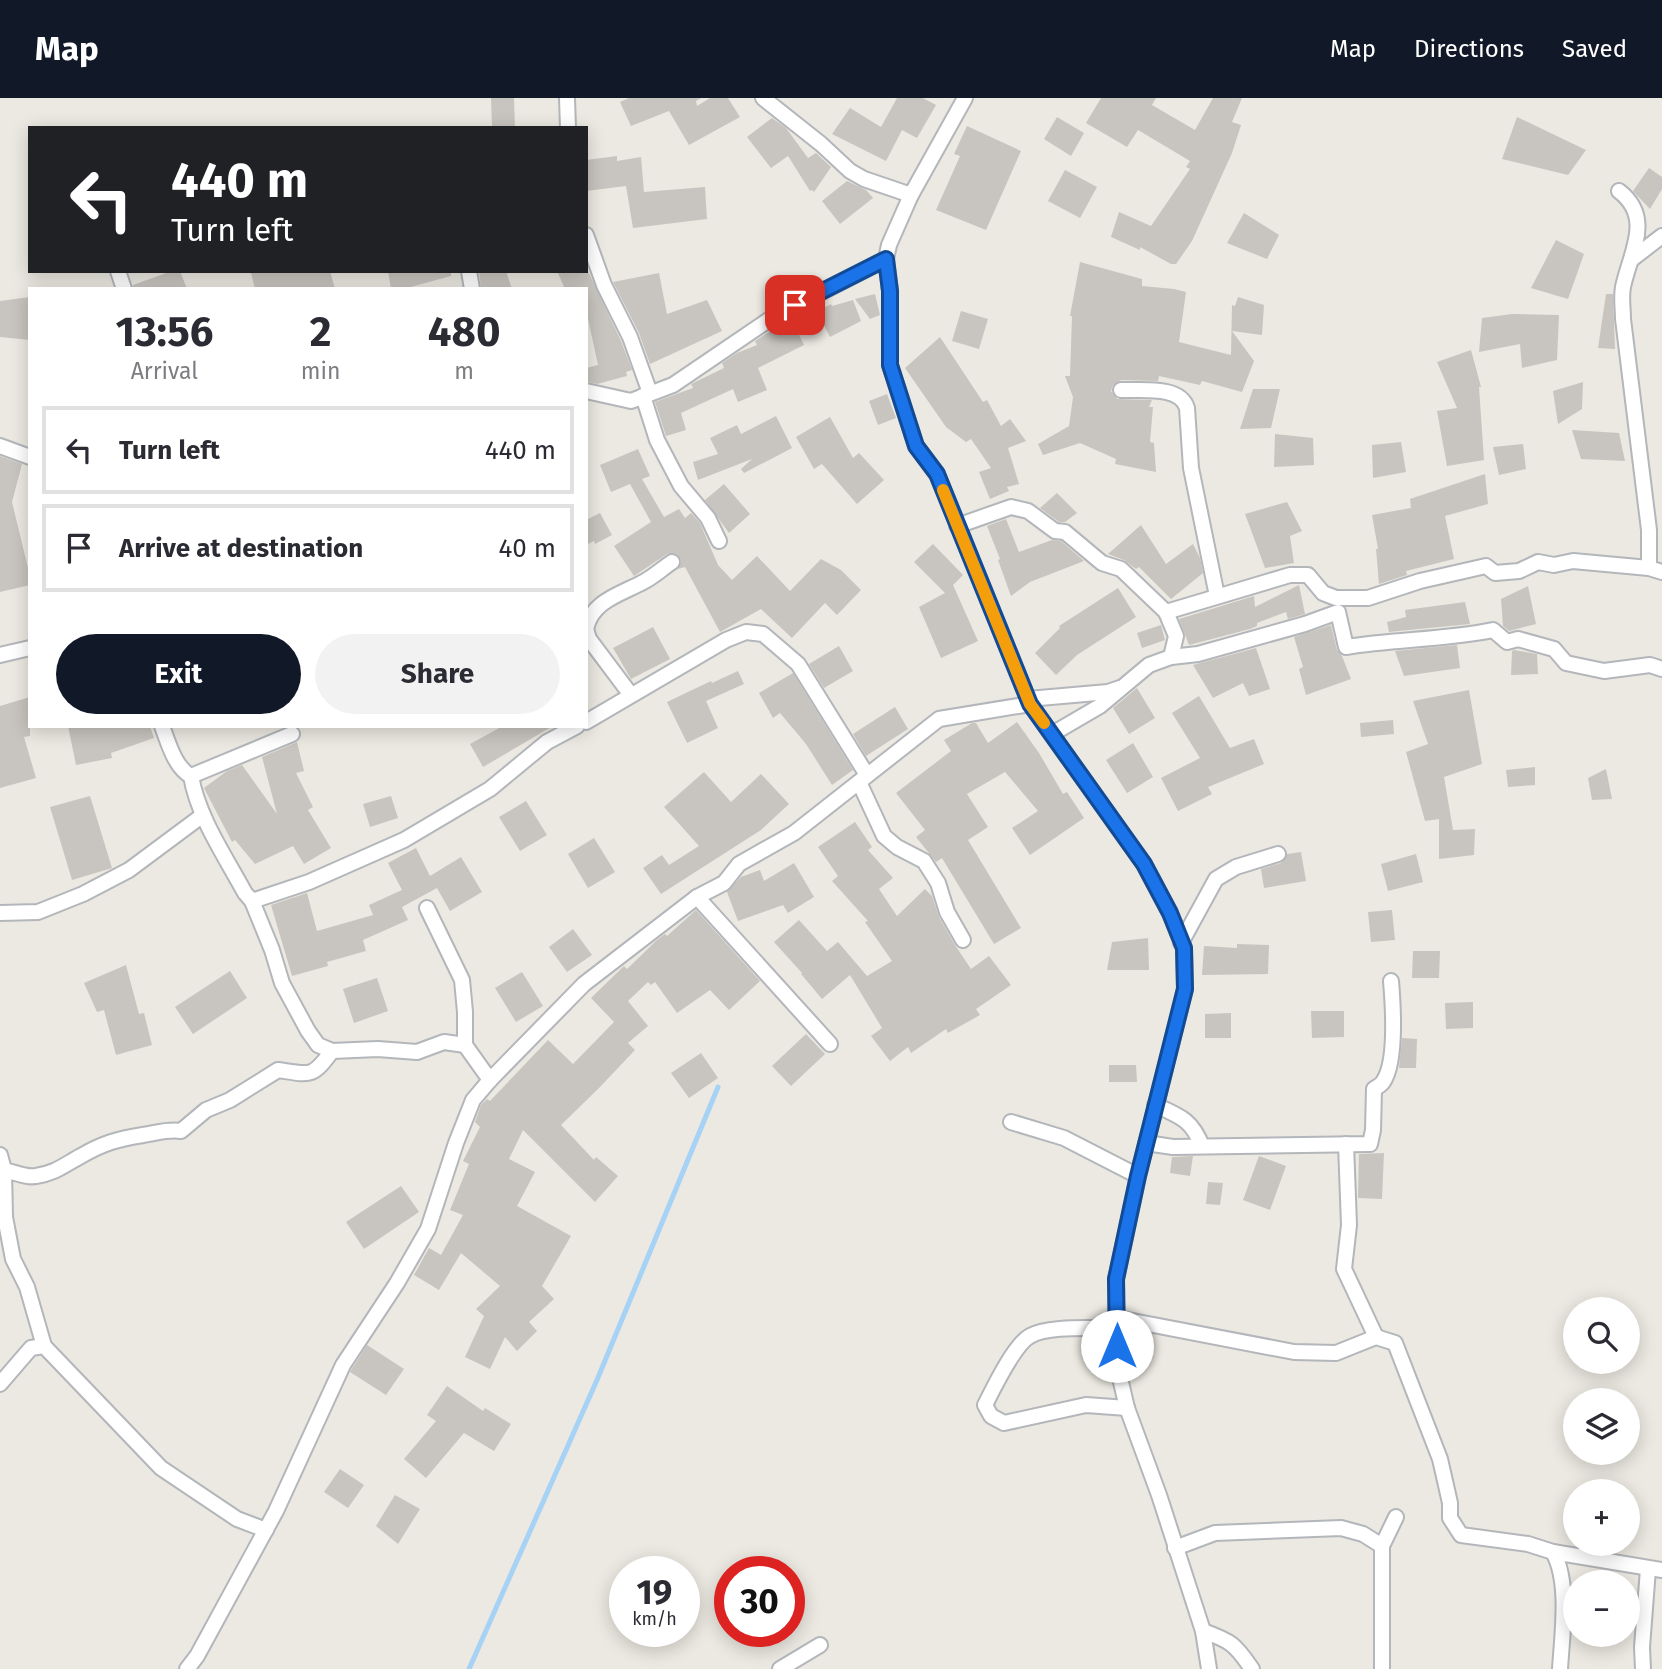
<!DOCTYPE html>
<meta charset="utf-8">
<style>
:root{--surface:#fff;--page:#f2f2f3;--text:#2b2b33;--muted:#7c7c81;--line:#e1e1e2;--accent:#111827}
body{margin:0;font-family:"Fira Sans",sans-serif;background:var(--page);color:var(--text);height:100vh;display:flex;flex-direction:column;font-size:26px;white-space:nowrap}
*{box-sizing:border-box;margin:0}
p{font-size:23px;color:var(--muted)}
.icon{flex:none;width:38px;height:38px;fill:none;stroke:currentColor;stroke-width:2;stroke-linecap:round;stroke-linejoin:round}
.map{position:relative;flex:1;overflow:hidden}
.details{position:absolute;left:28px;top:189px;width:560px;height:441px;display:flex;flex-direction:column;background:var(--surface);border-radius:0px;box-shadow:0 4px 18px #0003}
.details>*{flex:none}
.banner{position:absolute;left:28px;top:28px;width:560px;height:147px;border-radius:0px;box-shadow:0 4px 18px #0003;background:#202124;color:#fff;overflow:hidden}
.controls{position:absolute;left:1563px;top:1199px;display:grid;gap:14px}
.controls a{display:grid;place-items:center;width:77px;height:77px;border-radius:50%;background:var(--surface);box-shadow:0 4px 18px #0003;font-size:35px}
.speed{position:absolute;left:609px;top:1458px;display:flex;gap:14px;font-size:35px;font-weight:700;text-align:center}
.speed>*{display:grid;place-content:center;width:91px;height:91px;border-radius:50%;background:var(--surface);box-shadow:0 4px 18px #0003;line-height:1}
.speed small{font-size:18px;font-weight:400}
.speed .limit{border:10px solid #d22;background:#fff;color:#111}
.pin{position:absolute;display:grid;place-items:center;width:60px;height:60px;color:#fff;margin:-30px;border-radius:14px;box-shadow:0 4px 10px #0006}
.me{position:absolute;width:77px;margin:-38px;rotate:0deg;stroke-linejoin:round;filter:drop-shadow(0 0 5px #0008)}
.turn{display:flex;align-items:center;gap:24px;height:147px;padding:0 28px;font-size:32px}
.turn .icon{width:91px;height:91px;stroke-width:2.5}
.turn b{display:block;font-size:49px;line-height:60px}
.eta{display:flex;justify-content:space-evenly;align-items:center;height:119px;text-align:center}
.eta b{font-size:42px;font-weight:700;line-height:49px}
.cta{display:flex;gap:14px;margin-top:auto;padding:14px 28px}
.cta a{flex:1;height:80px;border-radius:42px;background:var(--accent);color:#fff;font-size:28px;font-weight:700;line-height:80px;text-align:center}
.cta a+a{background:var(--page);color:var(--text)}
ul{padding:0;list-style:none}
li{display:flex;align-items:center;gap:21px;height:88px;margin:0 14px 10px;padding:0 14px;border:4px solid var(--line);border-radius:0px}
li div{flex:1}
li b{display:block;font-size:26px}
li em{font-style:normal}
header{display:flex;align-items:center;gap:42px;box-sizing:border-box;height:98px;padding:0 35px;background:var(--accent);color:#fff}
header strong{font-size:33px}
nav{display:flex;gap:38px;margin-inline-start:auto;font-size:24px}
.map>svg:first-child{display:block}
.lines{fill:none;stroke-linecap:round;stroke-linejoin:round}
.stream{stroke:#a6d2f5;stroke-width:5}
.building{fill:#c8c5c0}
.street-casing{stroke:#b3b6ba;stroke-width:18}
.street{stroke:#fff;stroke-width:14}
.route-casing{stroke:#114b97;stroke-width:18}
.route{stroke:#1a73e8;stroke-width:12}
.slow{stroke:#f59e0b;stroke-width:12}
</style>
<header>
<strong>Map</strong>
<nav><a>Map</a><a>Directions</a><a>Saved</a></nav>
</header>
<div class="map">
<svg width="1662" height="1571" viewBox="0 0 1662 1571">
<rect width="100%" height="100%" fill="#ebe9e1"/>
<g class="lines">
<path class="stream" d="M469 1571 597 1282 718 989"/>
</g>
<g class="building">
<path d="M491 0H514L515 30H492Z"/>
<path d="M629 0H701L696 3 697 8 710 0H728L740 19 689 47 669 13 631 28 620 4Z"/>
<path d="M897 0H923L936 7 917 40 902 32 886 63 832 36 850 10 881 29Z"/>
<path d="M1101 0H1156L1152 7 1195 32 1213 0H1242L1232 24 1241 27 1232 55 1192 143 1176 166H1171L1140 149V152L1111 139 1119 114 1151 128 1190 71 1186 69 1190 63 1138 32 1127 49 1086 25Z"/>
<path d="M1057 19 1084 35 1071 58 1044 41Z"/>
<path d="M1517 19 1586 52 1568 77 1502 61Z"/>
<path d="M772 20 786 30 808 60 816 55 831 69 814 94 812 92 810 93 788 58 771 70 747 39Z"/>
<path d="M967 28 1021 53 986 132 936 112 960 58 954 56Z"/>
<path d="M617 58V63L641 59 644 94 705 89 707 121 633 130 626 88 586 93V62Z"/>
<path d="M1649 70 1662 79V91L1650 111 1633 93Z"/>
<path d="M1065 72 1097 89 1080 120 1048 103Z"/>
<path d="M847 83 866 92 873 100 840 126 822 103Z"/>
<path d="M1244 115 1279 137 1267 161 1227 145Z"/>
<path d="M1556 142 1584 156 1568 201 1531 190Z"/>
<path d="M1080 164 1142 181V188L1174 191 1186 194 1179 244 1231 257 1232 207 1235 208 1238 199 1264 207 1262 237 1232 233 1254 263 1242 294 1202 283 1200 287 1159 278 1158 283 1121 282 1113 287 1111 293 1117 301 1152 302 1149 309H1153L1150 344 1154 345 1156 374 1115 366 1116 361 1080 345 1043 357 1038 346 1069 328 1073 299 1065 278H1070L1072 218H1070Z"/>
<path d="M172 173H180L187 191H133V187Z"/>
<path d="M259 173H330L335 191H255L251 175Z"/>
<path d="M388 173H451V178L403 191H391Z"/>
<path d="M479 173H506L512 191H481Z"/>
<path d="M557 173H588L621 243 632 272 626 274 627 278 597 286 588 284 586 270 598 267 588 221 586 222V191H565Z"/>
<path d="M659 175 667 216 707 202 722 233 650 266 639 235 613 184Z"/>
<path d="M875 196 880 217 870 221 855 201Z"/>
<path d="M1606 196H1613L1615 251 1598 250Z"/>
<path d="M30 199V242L0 239V203Z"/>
<path d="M853 202 861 223 830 239 817 214 831 206 832 208Z"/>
<path d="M961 213 988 221 979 251 952 243Z"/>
<path d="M1512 216 1559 217 1557 262 1522 270 1520 246 1479 254 1482 220Z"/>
<path d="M791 220 804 247 758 270 767 292 738 304 733 291 681 315 686 332 666 338 655 304 693 290 691 286 724 270 722 265 737 255 757 247 755 243Z"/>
<path d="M940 239 983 304 987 302 1001 328 1010 321 1026 343 1008 350 1019 386 1007 389 1009 393 990 401 979 374 991 370 971 341 966 344 946 329 905 270Z"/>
<path d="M1471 252 1481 289H1479L1484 362 1447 368 1437 313 1457 310 1437 264Z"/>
<path d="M1583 284 1582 311 1558 326 1553 293Z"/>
<path d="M1253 291H1280L1271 330 1240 331Z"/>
<path d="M887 296 896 320 878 327 869 303Z"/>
<path d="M776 318 792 350 744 375 741 371 752 361 698 382 693 364 718 356 710 340 737 327 741 336Z"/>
<path d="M830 319 853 360 859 355 884 382 857 406 822 366 814 371 796 339Z"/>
<path d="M1572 332 1619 335 1625 363 1581 361Z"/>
<path d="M1275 336 1313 340 1314 367 1274 369Z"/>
<path d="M1401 344 1406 374 1373 380 1372 347Z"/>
<path d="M1523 346 1526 371 1499 377 1493 349Z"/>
<path d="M638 351 650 378 642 381 664 419 679 411 685 420 691 415 700 425 718 467 732 482 757 458 790 493 821 461 841 472 861 492 837 517 825 505 792 540 761 511 720 534 685 469 678 471 681 463 677 456H667L634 478 614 448 651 424 630 386 611 394 600 367Z"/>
<path d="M0 358 22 366 12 404 30 478V487L0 494Z"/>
<path d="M1485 376 1488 406 1445 418 1454 461 1406 473 1407 477 1379 486 1376 451H1378L1372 417 1411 410 1410 401Z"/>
<path d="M724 386 750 416 729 435 705 402Z"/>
<path d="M1057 395 1077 415 1065 424H1059L1040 410Z"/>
<path d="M1287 404 1302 433 1290 438 1294 465 1265 470 1245 416Z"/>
<path d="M600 415 612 437 595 446 594 443 586 447V422Z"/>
<path d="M1006 421 1019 454 1052 442 1061 443 1084 463 1030 484 1011 498 998 462 1000 461 987 428Z"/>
<path d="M1141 427 1166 466 1193 446 1200 460 1203 475 1171 501 1139 469 1136 471 1124 462 1108 456Z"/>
<path d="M933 446 963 477 953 487 978 543 941 560 919 509 945 495 914 464Z"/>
<path d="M1299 487 1305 516 1288 521 1286 514 1257 525V528L1250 531 1189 547 1179 521 1254 498 1255 509Z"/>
<path d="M1528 488 1536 526 1509 533 1503 528 1501 501Z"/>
<path d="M1118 490 1136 519 1077 557 1056 577 1035 555 1060 530 1059 528Z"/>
<path d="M1465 504 1470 526 1389 534 1387 524 1406 519 1405 512Z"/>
<path d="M1161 527 1165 542 1142 550 1137 535Z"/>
<path d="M1331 527 1337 552 1342 558 1351 581 1306 597 1299 571 1303 569 1294 539Z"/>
<path d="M653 529 670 561 631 581 613 550Z"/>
<path d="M1457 547 1460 570 1404 578 1395 553Z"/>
<path d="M839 548 853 573 824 590 809 566Z"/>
<path d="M1256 550 1270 591 1249 598 1243 585 1213 600 1193 567Z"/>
<path d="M1514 552 1537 556 1538 576 1511 577 1512 553Z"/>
<path d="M738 573 744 586 706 603 718 630 687 645 667 604 711 583 712 585Z"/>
<path d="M793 575 853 672 832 687 806 646 780 615 773 620 759 595Z"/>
<path d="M1137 590 1155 620 1129 636 1113 610Z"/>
<path d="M1469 592 1482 666 1444 679 1453 732 1475 731 1474 757 1439 761V721L1425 723 1406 654 1428 646 1413 603Z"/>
<path d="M1199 598 1230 650 1254 641 1264 666 1208 689 1212 696 1178 713 1161 680 1200 660 1172 615Z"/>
<path d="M30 599V638L24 639 36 680 0 690V608Z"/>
<path d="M895 609 908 631 866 658 853 636Z"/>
<path d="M1393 622 1394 636 1361 639 1360 625Z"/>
<path d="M1017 624 1039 655 1063 696 1067 694 1084 720 1030 757 1012 730 1038 713 1005 674 967 696 988 729 968 742 1021 830 994 846 942 760 936 764 916 739 925 732 896 695 951 653 944 642 972 625H976L988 645Z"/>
<path d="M68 628H150L154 640 111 655 112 660 76 667Z"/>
<path d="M503 628H553L483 669 470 646Z"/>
<path d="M297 644 304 673 296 675 313 709 308 712 331 750 304 766 293 748 255 766 235 742 232 744 204 690 227 673 242 667 277 716 262 659Z"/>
<path d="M1133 645 1153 679 1127 695 1106 662Z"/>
<path d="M1535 669V687L1508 689 1506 672Z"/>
<path d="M1606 671 1612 701 1592 702 1588 680Z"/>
<path d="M704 674 731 704 761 676 789 706 761 732 661 796 643 770 662 757 669 767 699 748 664 709Z"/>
<path d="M90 698 112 770 72 782 50 709Z"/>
<path d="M391 698 398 720 370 729 363 706Z"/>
<path d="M526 703 547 737 520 753 499 719Z"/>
<path d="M855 724 872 749 868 752 893 780 879 791 897 818 925 791 932 798 939 819 955 847 971 871 989 858 1011 887 976 911 980 917 948 935 946 931 911 955 908 949 890 963 871 938 882 930 850 877 822 901 801 876 802 875 774 844 799 822 827 853 838 844 867 878 892 863 865 824 868 823 832 783 838 778 818 749Z"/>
<path d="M594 740 615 774 588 790 568 756Z"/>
<path d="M416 750 430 778 461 759 482 794 450 813 437 790 402 809 408 822 363 842 366 853 327 864 328 868 292 878 271 807 307 795 317 833 373 817 369 807 402 792 388 765Z"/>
<path d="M1301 754 1306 783 1264 790 1261 771 1281 765 1287 756Z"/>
<path d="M1416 756 1423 784 1388 793 1381 766Z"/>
<path d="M794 765 814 799 788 815 783 807 738 823 727 794 741 779 760 772 764 783Z"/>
<path d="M696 812 760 883 729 912 710 892 677 915 655 884 651 887 648 884 628 903 648 928 628 945 635 952 600 989 561 1027 594 1062 596 1059 618 1078 595 1104 523 1032 509 1061 535 1074 517 1108 571 1138 542 1188 554 1201 529 1224 537 1233 517 1253 505 1239 490 1271 465 1259 484 1218 476 1211 500 1188 461 1155 439 1192 414 1177 429 1150 441 1157 463 1117 450 1112 469 1066 463 1063 480 1029 475 1024 481 1007 487 1001 490 1003 548 942 573 966 614 924 591 900 624 868 627 871 657 842 665 836 667 838Z"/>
<path d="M1392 812 1395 842 1371 844 1368 814Z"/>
<path d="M573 831 592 857 567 874 549 849Z"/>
<path d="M1148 840 1149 872H1107L1112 844Z"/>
<path d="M1237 846 1269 847 1268 876 1202 877 1204 848 1237 850Z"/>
<path d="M1413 853H1440L1439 880H1412Z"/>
<path d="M126 867 139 916 144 915 152 947 116 957 104 912 97 914 84 885Z"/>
<path d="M230 873 247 900 193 936 175 909Z"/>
<path d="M522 874 543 908 516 924 495 890Z"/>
<path d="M377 880 388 913 354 925 343 891Z"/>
<path d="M1473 904V930L1446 931 1445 905Z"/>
<path d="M1311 913H1344V939L1312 940Z"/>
<path d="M1231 915V940H1205V916Z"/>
<path d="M806 936 825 956 791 988 772 968Z"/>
<path d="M1402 940 1417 941 1416 970H1399Z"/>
<path d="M701 955 718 980 689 1000 671 975Z"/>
<path d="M1109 967H1136L1137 984H1109Z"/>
<path d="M1384 1055 1382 1101 1358 1100 1359 1056Z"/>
<path d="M1193 1058 1190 1078 1170 1075 1172 1059Z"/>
<path d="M1259 1058 1286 1068 1270 1112 1243 1102Z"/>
<path d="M1208 1084 1223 1085 1220 1107 1206 1106Z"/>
<path d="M401 1088 419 1114 364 1151 346 1124Z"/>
<path d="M367 1247 404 1271 386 1297 350 1274Z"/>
<path d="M447 1288 483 1313 485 1310 511 1326 494 1353 464 1335 426 1380 404 1361 436 1323 427 1317Z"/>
<path d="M340 1371 364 1387 348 1410 324 1394Z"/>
<path d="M395 1397 420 1411 398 1446 376 1428Z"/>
</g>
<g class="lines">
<defs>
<g id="street">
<path d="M567 0 568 30"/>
<path d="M763 0 821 46 850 73 864 81 911 97"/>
<path d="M965 0 911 97 889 147 886 161 890 193V267L916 348 937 376 1030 606 1144 766 1170 815 1184 850 1185 891 1138 1078 1116 1181 1117 1267 1127 1310 1159 1397 1203 1533 1209 1571"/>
<path d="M1619 93C1654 120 1630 155 1623 189 1621 199 1623 211 1623 221L1649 432V470L1662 474"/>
<path d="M586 137 604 187 630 239 650 295"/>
<path d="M1632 161 1662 138"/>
<path d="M118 173 124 191"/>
<path d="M469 173 472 191"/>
<path d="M1121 292C1141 293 1180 287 1187 310L1191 370 1217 498"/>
<path d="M586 293 631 303 673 287 773 219 886 161"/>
<path d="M643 298 657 342 681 388 708 420 719 443"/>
<path d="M0 348 30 359"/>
<path d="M957 428 1011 409 1028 413 1055 433 1065 434 1102 465 1121 471 1166 514 1176 538 1171 559"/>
<path d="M1166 514 1290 477H1308L1323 495 1336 500H1368L1420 483 1486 468 1495 475 1519 473 1538 464 1554 467 1573 463 1649 470"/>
<path d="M586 531C592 502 622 496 645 483 654 478 663 470 672 464"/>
<path d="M586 531 589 541 631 597"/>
<path d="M0 557 30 550"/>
<path d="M1028 601 1108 594 1120 590"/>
<path d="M586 624 726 542 746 534 763 536 798 566 867 677"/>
<path d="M162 628C168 644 175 670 191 678L292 636"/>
<path d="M1052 636 1100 608 1149 567 1171 559 1198 556 1305 526 1338 514 1346 549C1395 541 1445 542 1493 532L1507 544 1518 541 1554 551 1566 565 1604 573 1650 567 1662 571"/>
<path d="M191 678C198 719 225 758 245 795L252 803 309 784 404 742 490 691 547 644 577 628"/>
<path d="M859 684 884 738 897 749 924 763 938 785 947 814 963 842"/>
<path d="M697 799 830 946"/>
<path d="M252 803 272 852 282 885 308 933 318 947 332 953 378 951 417 954 444 944 465 947"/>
<path d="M427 810 462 882 465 914V947L490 982"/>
<path d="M0 815 38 814 83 796 129 772 203 717"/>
<path d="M1181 845 1216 781 1236 769 1278 756"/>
<path d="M1155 1007C1180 1018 1192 1022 1202 1048"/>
<path d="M1011 1024 1064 1040 1138 1078"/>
<path d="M1146 1045 1173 1049 1370 1046 1373 1032 1374 991C1377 989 1381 987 1383 984 1397 964 1393 907 1391 883"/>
<path d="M1346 1046 1349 1127 1344 1171 1376 1239"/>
<path d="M0 1057 4 1072C14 1074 27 1080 36 1078 56 1075 64 1067 81 1058 103 1045 118 1041 143 1037 157 1035 167 1031 181 1033L206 1012 230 1002 278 972C311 977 312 980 332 953"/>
<path d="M4 1072 5 1119 13 1161 27 1189 44 1248 161 1370 237 1421 266 1432"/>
<path d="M1117 1220 1294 1254 1336 1255 1376 1239 1395 1245 1440 1361 1450 1405V1420L1461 1437 1528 1446 1553 1454C1570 1484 1562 1537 1560 1571"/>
<path d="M1117 1230C1095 1231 1048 1227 1030 1238 1014 1247 993 1291 985 1307L991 1318 1004 1325 1086 1307 1127 1310"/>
<path d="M0 1286 31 1250 44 1248"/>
<path d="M1175 1450 1215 1435 1341 1430 1363 1436 1382 1448"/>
<path d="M1553 1454 1662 1472"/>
<path d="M1203 1533C1231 1543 1235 1546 1252 1571"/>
<path d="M187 1571 197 1558 276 1413 343 1267 397 1185 428 1131 456 1045 473 1002 490 982 584 886 697 799 724 785 739 766 794 735 939 621 1030 606"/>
<path d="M780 1571 820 1547"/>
<path d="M1382 1571V1448L1396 1419"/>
<path d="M1643 1571 1642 1549 1648 1471"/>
</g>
</defs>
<use href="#street" class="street-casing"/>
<use href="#street" class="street"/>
</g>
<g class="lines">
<defs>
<path id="route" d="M795 207 886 161 890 193V267L916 348 937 376 1030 606 1144 766 1170 815 1184 850 1185 891 1138 1078 1116 1181 1117 1248"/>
</defs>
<use href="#route" class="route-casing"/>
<use href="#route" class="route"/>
<path class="slow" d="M943 392 1030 606 1044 625"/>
</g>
</svg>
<div class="controls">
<a><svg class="icon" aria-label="search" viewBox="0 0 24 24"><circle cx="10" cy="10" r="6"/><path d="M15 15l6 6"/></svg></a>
<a><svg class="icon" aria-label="layers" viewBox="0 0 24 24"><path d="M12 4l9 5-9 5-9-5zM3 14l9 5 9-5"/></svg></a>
<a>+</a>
<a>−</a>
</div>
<div class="speed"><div>19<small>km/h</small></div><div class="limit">30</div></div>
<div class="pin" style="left:795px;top:207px;background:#d93025"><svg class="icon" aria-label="arrive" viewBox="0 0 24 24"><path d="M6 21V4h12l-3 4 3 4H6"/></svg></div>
<svg class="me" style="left:1117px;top:1248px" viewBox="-20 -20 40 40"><circle r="19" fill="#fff"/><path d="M0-13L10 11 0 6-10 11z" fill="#1a73e8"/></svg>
<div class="banner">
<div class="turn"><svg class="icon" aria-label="left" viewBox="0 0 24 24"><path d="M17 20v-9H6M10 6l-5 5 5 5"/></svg><div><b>440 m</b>Turn left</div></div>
</div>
<section class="details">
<div class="eta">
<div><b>13:56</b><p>Arrival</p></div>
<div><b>2</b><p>min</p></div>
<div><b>480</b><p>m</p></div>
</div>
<ul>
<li><svg class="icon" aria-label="left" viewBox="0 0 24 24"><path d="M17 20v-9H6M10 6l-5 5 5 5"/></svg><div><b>Turn left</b></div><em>440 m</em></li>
<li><svg class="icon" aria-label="arrive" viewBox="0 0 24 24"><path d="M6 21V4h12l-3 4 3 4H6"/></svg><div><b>Arrive at destination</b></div><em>40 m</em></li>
</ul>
<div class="cta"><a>Exit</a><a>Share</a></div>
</section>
</div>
